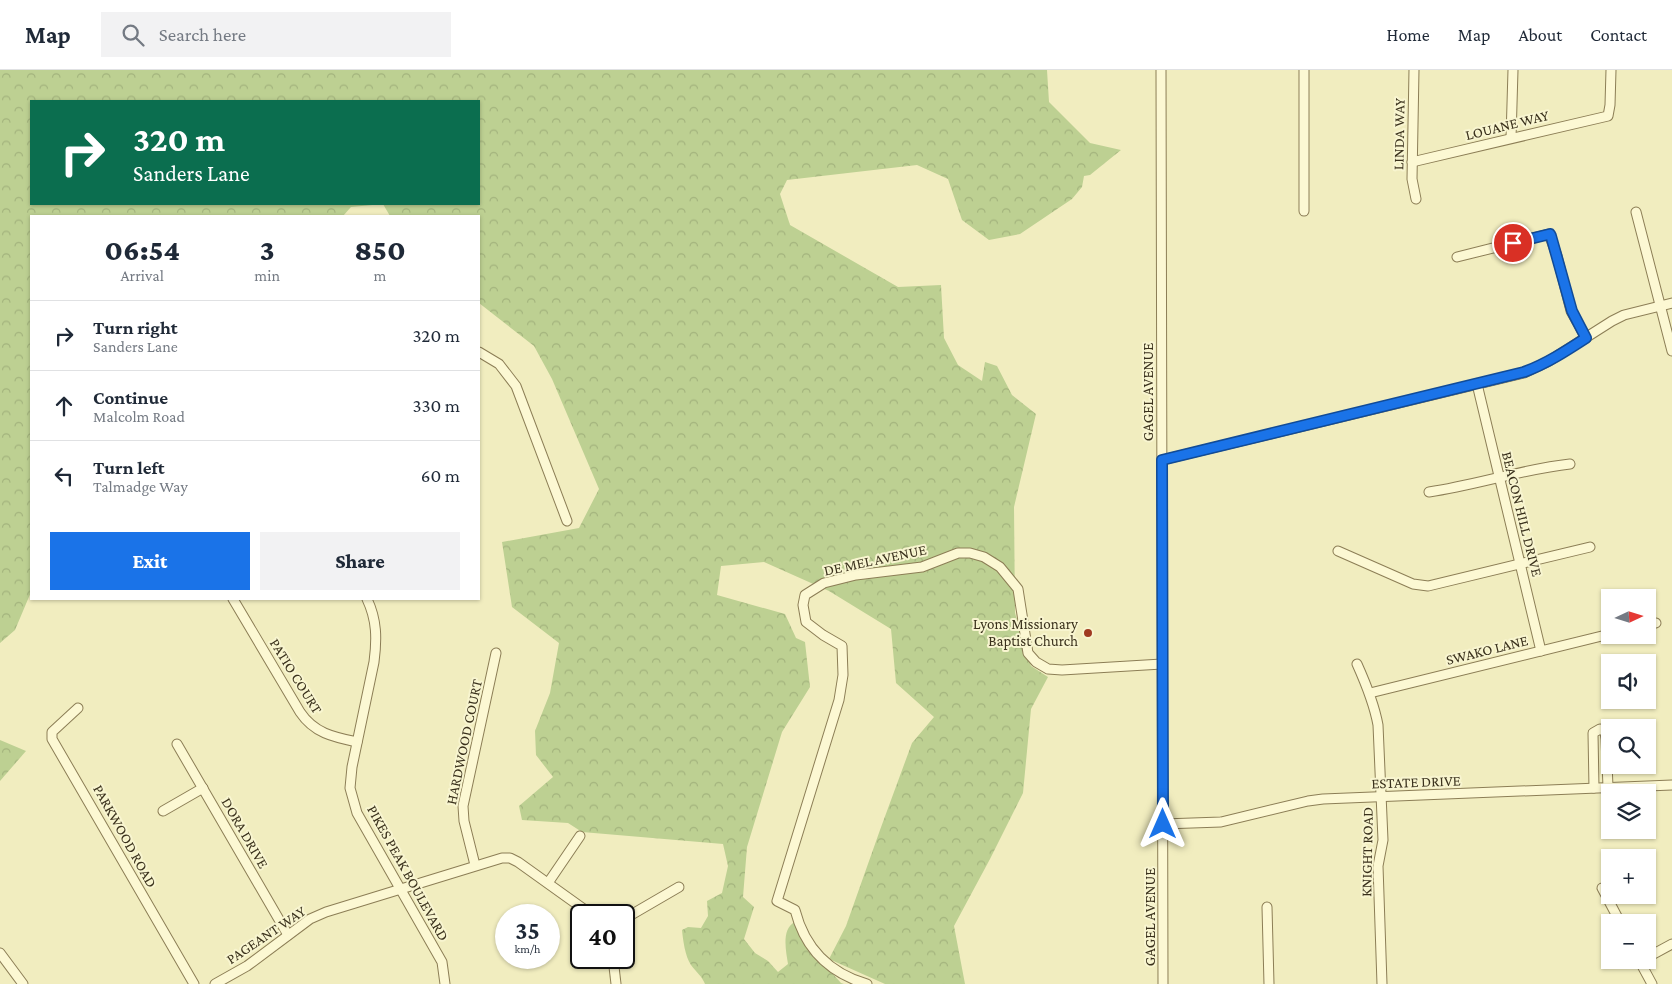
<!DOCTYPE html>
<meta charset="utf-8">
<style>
:root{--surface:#fff;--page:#f2f2f3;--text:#1f2937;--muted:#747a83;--line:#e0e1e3;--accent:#1a73e8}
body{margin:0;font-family:"Crimson Pro",serif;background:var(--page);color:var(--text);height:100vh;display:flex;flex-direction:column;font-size:19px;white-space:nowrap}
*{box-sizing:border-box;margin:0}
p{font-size:16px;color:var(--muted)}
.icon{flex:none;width:28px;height:28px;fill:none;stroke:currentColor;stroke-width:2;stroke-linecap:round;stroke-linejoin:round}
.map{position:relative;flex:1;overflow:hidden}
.sheet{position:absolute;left:30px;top:145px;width:450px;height:385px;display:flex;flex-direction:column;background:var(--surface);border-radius:0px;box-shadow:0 1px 4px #0004}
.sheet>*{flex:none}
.guide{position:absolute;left:30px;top:30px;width:450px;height:105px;border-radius:0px;box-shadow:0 1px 4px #0004;background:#0b6e4f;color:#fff;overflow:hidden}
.needle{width:32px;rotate:86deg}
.controls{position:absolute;left:1601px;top:519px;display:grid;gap:10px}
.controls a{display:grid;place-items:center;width:55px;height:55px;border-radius:0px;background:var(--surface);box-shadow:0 1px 4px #0004;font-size:25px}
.speed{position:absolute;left:495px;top:834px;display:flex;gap:10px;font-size:25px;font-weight:700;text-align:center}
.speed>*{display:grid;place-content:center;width:65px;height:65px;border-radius:50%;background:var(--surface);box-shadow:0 1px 4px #0004;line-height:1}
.speed small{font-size:12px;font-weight:400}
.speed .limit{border:2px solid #111;border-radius:8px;background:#fff;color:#111}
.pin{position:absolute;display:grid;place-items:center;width:42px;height:42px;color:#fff;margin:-21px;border:2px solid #fff;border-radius:50%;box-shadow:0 1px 5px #0007}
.me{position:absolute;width:55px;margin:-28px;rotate:0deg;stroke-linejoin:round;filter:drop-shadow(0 0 4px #0008)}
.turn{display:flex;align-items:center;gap:18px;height:105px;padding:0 20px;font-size:22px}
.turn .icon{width:65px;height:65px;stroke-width:2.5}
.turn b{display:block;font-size:35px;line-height:42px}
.eta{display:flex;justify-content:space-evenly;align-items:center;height:85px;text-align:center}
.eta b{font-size:30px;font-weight:800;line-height:35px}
.action{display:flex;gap:10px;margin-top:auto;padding:10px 20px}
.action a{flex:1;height:58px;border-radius:0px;background:var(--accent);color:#fff;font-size:20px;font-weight:800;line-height:58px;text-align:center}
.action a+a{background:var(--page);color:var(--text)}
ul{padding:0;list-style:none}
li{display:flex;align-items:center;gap:15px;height:70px;padding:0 20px;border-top:1px solid var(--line)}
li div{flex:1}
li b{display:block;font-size:19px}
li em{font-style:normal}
header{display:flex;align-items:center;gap:30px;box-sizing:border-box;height:70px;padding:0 25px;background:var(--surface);border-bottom:1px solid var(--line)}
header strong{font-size:24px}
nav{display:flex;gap:28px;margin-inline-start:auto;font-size:18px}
.search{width:350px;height:45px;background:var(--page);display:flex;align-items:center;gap:12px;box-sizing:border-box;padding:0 18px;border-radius:0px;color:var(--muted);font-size:19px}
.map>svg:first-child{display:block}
.forest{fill:url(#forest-crowns);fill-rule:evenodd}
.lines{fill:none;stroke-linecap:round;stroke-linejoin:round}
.minor-casing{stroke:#8c7e56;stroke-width:11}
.minor{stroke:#fcf8d3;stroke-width:9}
.route-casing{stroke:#114b97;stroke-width:12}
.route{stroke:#1a73e8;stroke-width:9}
.poi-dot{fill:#a03a21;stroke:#f8f5d0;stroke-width:2}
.labels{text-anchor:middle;stroke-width:4;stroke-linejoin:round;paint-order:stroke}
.street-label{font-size:15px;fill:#3a311c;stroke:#f8f5d0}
.poi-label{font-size:15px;fill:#3a311c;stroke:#f8f5d0;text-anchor:end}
</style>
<header>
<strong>Map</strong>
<div class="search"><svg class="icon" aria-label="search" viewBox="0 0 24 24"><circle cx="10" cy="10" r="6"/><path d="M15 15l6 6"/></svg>Search here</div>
<nav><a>Home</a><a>Map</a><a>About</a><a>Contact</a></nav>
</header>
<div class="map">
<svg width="1672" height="914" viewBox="0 0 1672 914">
<defs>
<pattern id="forest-crowns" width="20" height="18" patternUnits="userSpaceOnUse" patternTransform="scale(1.25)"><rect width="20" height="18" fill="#bdd092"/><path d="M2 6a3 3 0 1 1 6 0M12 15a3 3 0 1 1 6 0" fill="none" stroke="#a3b37d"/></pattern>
</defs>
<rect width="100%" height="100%" fill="#f1edbf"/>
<g class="forest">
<path d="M0 0H1047L1049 32 1090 73 1121 80 1090 105 1084 106 1082 117 1072 129 1020 164 989 170 962 150 948 109 917 95 787 110 780 124 790 155 898 217 941 215 944 268 958 295 982 311 985 292 997 296 1012 325 1036 344 1014 437 1015 543 1031 596 1048 607 1031 639 1023 723 990 789 954 856 965 914H885L829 889 846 856 880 760 912 673 934 647 896 613 891 559 829 521 764 492 721 496 717 525 785 544 796 568 805 572 810 617 782 662 747 777 743 827 754 837 744 869 755 883 768 891 778 902 788 894C786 881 781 859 795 852L807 875 841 913 844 914H705C702 906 696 902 691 895 685 886 683 870 682 860L688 857 701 858 708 846 707 831 722 823 728 796 723 774 582 762 568 753 522 750 519 736 553 707 536 685 535 661 550 623 559 573 512 537 502 472 579 458 599 419 552 309 534 276 479 233V146H390L383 134 351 137 343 146H31V522L15 560 0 573ZM31 31H479V134H31Z"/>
<path d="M0 670 26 681 0 711Z"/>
</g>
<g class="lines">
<defs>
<g id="minor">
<path d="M1161 0 1163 914"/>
<path d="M1304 0V141"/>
<path d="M1414 0 1412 109 1416 129"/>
<path d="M1511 68 1513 0"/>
<path d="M1412 92 1608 46 1610 35 1611 0"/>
<path d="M1636 142 1672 281"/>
<path d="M1457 187 1549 164 1557 186 1571 241 1586 268"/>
<path d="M479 282 499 294 516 316 567 451"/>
<path d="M1477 314 1541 581"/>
<path d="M1162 390 1524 303 1549 291 1612 251 1624 245 1672 233"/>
<path d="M1429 422C1477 415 1523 399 1570 394"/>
<path d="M1338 481 1413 514 1428 516 1590 477"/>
<path d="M233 529 300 642C314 663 333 667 357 672"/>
<path d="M367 529C377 550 377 569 374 592L352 697 350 718 357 743 442 892 445 914"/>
<path d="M1648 555 1656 553"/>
<path d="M1357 594C1366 614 1374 633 1378 655L1383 770 1378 796 1382 914"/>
<path d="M1370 623 1610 564"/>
<path d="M78 638 52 662V669L194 914"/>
<path d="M177 674 288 865"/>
<path d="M1594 718 1593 663 1600 659 1605 662 1606 669 1608 717"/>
<path d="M163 741 203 718"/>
<path d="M1163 754 1221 752 1308 731 1323 729 1672 715"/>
<path d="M475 795 464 751 463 736 496 583"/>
<path d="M548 813 580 766"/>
<path d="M1602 818 1620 852"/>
<path d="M1267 837 1269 914"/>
<path d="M624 849 679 817"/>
<path d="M0 883 23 914"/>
<path d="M1648 887 1672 874"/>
<path d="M613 888 616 914"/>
<path d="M1639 890 1652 914"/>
<path d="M215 914 247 896 310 849 326 842 502 788H510L518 792 592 845"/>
<path d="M867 914C829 903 805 879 795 840L777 831 839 630 843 605 842 576 823 565 806 552 803 535 805 525 824 513 856 505 922 497 958 483H970L984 487 1000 497 1018 519 1028 583 1036 592 1048 599 1062 600 1162 594"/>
</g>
</defs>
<use href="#minor" class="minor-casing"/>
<use href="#minor" class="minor"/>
</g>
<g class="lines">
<defs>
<path id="route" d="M1163 754 1162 390 1524 302C1546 294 1566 281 1586 268L1572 241 1551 166 1550 164 1513 173"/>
</defs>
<use href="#route" class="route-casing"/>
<use href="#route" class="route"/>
</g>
<circle class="poi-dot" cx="1088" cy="563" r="5"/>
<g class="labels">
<g class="street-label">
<text transform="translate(1507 55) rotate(-14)" y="5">LOUANE WAY</text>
<text transform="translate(1399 64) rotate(-89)" y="5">LINDA WAY</text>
<text transform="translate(1148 322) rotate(-90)" y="5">GAGEL AVENUE</text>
<text transform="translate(1522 444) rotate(76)" y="5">BEACON HILL DRIVE</text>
<text transform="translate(875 490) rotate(-12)" y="5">DE MEL AVENUE</text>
<text transform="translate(1487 580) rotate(-14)" y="5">SWAKO LANE</text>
<text transform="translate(296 606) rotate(58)" y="5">PATIO COURT</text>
<text transform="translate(464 672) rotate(-78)" y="5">HARDWOOD COURT</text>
<text transform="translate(1416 712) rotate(-2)" y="5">ESTATE DRIVE</text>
<text transform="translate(245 763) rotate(60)" y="5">DORA DRIVE</text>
<text transform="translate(125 766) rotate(61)" y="5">PARKWOOD ROAD</text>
<text transform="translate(1367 782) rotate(-89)" y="5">KNIGHT ROAD</text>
<text transform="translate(408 803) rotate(61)" y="5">PIKES PEAK BOULEVARD</text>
<text transform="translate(1150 847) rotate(-90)" y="5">GAGEL AVENUE</text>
<text transform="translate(266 865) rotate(-34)" y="5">PAGEANT WAY</text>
</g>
<g class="poi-label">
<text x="1078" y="559">Lyons Missionary<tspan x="1078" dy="17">Baptist Church</tspan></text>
</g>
</g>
</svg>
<div class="controls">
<a><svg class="needle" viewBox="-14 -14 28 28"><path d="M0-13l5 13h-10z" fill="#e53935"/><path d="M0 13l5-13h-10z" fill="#747a83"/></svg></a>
<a><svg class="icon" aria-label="sound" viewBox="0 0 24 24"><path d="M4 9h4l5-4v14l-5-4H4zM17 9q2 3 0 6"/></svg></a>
<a><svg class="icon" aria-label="search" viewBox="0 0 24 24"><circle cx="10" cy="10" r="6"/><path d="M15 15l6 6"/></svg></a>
<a><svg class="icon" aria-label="layers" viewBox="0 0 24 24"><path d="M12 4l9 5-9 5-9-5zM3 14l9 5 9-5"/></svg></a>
<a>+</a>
<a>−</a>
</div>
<div class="speed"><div>35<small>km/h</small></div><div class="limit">40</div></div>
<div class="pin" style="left:1513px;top:173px;background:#d93025"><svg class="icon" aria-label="arrive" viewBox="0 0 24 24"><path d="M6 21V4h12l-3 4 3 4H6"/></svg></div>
<svg class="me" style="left:1163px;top:754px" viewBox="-20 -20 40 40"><path d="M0-17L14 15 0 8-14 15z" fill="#1a73e8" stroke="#fff" stroke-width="4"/></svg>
<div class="guide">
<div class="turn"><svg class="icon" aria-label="right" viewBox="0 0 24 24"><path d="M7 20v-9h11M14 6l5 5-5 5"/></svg><div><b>320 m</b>Sanders Lane</div></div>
</div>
<section class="sheet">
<div class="eta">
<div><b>06:54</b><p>Arrival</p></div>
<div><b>3</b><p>min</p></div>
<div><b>850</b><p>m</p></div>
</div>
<ul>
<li><svg class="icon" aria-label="right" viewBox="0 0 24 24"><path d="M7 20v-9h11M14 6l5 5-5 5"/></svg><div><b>Turn right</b><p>Sanders Lane</p></div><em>320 m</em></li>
<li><svg class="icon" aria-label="ahead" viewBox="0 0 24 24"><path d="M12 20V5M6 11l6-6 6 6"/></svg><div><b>Continue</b><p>Malcolm Road</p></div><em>330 m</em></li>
<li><svg class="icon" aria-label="left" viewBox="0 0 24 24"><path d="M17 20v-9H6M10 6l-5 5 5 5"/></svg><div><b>Turn left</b><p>Talmadge Way</p></div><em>60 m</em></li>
</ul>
<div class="action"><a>Exit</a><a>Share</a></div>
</section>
</div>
